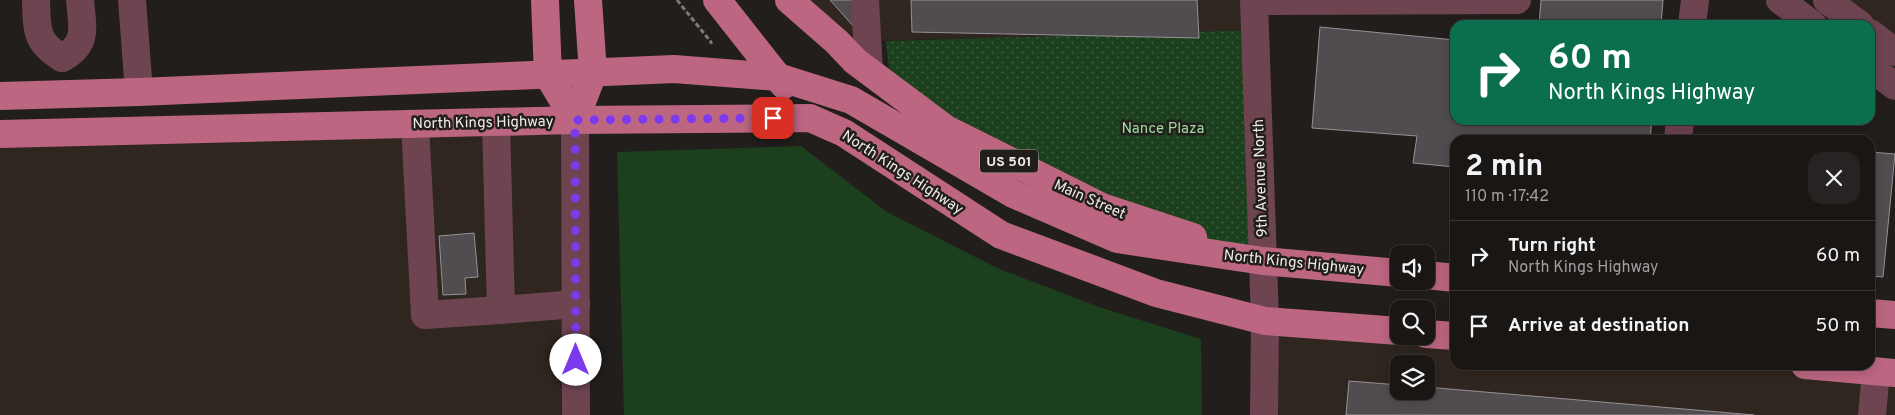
<!DOCTYPE html>
<meta charset="utf-8">
<style>
:root{--surface:#1a1614;--page:#272322;--text:#f1f3f6;--muted:#9f9fa0;--line:#383534}
body{margin:0;font-family:Overpass,sans-serif;background:var(--page);color:var(--text);height:100vh;display:flex;flex-direction:column;font-size:19px;white-space:nowrap}
*{box-sizing:border-box;margin:0}
p{font-size:16px;color:var(--muted)}
.icon{flex:none;width:28px;height:28px;fill:none;stroke:currentColor;stroke-width:2;stroke-linecap:round;stroke-linejoin:round}
.map{position:relative;flex:1;overflow:hidden}
.details{position:absolute;left:1450px;top:135px;width:425px;height:235px;display:flex;flex-direction:column;background:var(--surface);border-radius:15px;box-shadow:0 2px 12px #0003,0 0 0 1px var(--line)}
.details>*{flex:none}
.guide{position:absolute;left:1450px;top:20px;width:425px;height:105px;border-radius:15px;box-shadow:0 2px 12px #0003,0 0 0 1px var(--line);background:#0b6e4f;color:#fff;overflow:hidden}
.controls{position:absolute;left:1390px;top:245px;display:grid;gap:10px}
.controls a{display:grid;place-items:center;width:45px;height:45px;border-radius:10px;background:var(--surface);box-shadow:0 2px 12px #0003,0 0 0 1px var(--line);font-size:25px}
.pin{position:absolute;display:grid;place-items:center;width:42px;height:42px;color:#fff;margin:-21px;border-radius:10px;box-shadow:0 2px 8px #0006}
.me{position:absolute;width:55px;margin:-28px;rotate:0deg;stroke-linejoin:round;filter:drop-shadow(0 0 4px #0008)}
.turn{display:flex;align-items:center;gap:18px;height:105px;padding:0 15px;font-size:22px}
.turn .icon{width:65px;height:65px;stroke-width:2.5}
.turn b{display:block;font-size:35px;line-height:42px}
.round{display:grid;place-items:center;flex:none;width:52px;height:52px;border-radius:15px;background:var(--page)}
.overview{display:flex;align-items:center;justify-content:space-between;height:85px;padding:0 15px}
h1{font-size:30px;font-weight:700;line-height:38px}
ul{padding:0;list-style:none}
li{display:flex;align-items:center;gap:15px;height:70px;padding:0 15px;border-top:1px solid var(--line)}
li div{flex:1}
li b{display:block;font-size:19px}
li em{font-style:normal}
.map>svg:first-child{display:block}
.built{fill:#302620;fill-rule:evenodd}
.green{fill:#1c3f1d}
.park{fill:url(#park-dots)}
.building{fill:#514c50;stroke:#969195}
.lines{fill:none;stroke-linecap:round;stroke-linejoin:round}
.path{stroke:#7c7876;stroke-width:3;stroke-dasharray:5 2.5;stroke-linecap:butt}
.minor{stroke:#6e4451;stroke-width:28}
.major{stroke:#bc6682;stroke-width:28}
.route{stroke:#7c3aed;stroke-width:9;stroke-dasharray:0 16.2}
.labels{text-anchor:middle;stroke-width:5;stroke-linejoin:round;paint-order:stroke}
.shield{fill:#221e1b;stroke:#b1aeab;stroke-width:1}
.shield-label{font-size:14px;font-weight:bold;fill:#eeebe9}
.street-label{font-size:15px;fill:#eeebe9;stroke:#221e1b}
.park-label{font-size:15px;fill:#9fdb9e;stroke:#221e1b}
</style>
<div class="map">
<svg width="1895" height="415" viewBox="0 0 1895 415">
<defs>
<pattern id="park-dots" width="8" height="8" patternUnits="userSpaceOnUse" patternTransform="scale(1.25)"><rect width="8" height="8" fill="#1c3f1d"/><path d="M2 2h.1M6 6h.1" fill="none" stroke="#3d5b3e" stroke-width="1.8" stroke-linecap="round"/></pattern>
</defs>
<rect width="100%" height="100%" fill="#221e1b"/>
<g class="built">
<path d="M789 0H1254L1256 30 837 42Z"/>
<path d="M1825 0H1895V53Z"/>
<path d="M575 120 577 415H0V134Z"/>
<path d="M1265 321 1399 336H1455V365H1805L1895 373V415H1264ZM1399 364H1426V391H1399Z"/>
</g>
<path class="green" d="M801 146 887 212 997 268 1102 308 1201 339 1202 415H624L617 152Z"/>
<path class="park" d="M1256 30 1263 261 1102 207 891 88 886 41Z"/>
<g class="building">
<path d="M830 0H855L854 27Z"/>
<path d="M911 0H1197L1199 38 912 32Z"/>
<path d="M1541 0H1663L1661 25H1539Z"/>
<path d="M1320 27 1455 40V120H1652L1650 140H1455V167L1413 163 1417 136 1312 128Z"/>
<path d="M1692 136 1740 140H1692Z"/>
<path d="M1870 152 1895 154 1883 277 1870 276Z"/>
<path d="M474 233 478 277 465 278 466 294 443 295 439 236Z"/>
<path d="M1349 381 1399 385V391H1426V387L1754 415H1346Z"/>
</g>
<g class="lines">
<path class="path" d="M677 0 711 42V44"/>
<g class="minor">
<path d="M36 0C37 29 35 42 62 58"/>
<path d="M132 0 139 92"/>
<path d="M865 0 869 71"/>
<path d="M1254 0 1265 321 1264 415"/>
<path d="M1780 0 1813 25"/>
<path d="M1827 0 1860 25"/>
<path d="M1254 1 1517 0"/>
<path d="M1692 25 1695 0"/>
<path d="M1870 33 1895 52"/>
<path d="M62 58C89 44 82 26 80 0"/>
<path d="M1870 67 1895 86"/>
<path d="M575 120 576 415"/>
<path d="M415 124 425 315 501 310 496 122"/>
<path d="M1678 140 1680 120"/>
<path d="M501 310 576 304"/>
<path d="M1872 415 1876 371"/>
</g>
<g class="major">
<path d="M545 0 548 75 575 120"/>
<path d="M717 0 784 85"/>
<path d="M789 0 837 42 855 61 946 129 1102 207 1193 237"/>
<path d="M0 96 139 92 674 69 778 77 851 100 1013 194 1117 239 1263 261 1399 273"/>
<path d="M575 120 593 73 588 0"/>
<path d="M0 134 575 120 810 118 844 133 1001 235 1156 293 1265 321 1399 331"/>
<path d="M1426 275 1455 278"/>
<path d="M1870 313 1895 315"/>
<path d="M1426 334 1455 336"/>
<path d="M1805 365 1895 373"/>
</g>
</g>
<g class="lines">
<path class="route" d="M576 360 575 120 773 118"/>
</g>
<g class="labels">
<rect class="shield" x="980" y="149.5" width="58" height="23" rx="4"/>
<g class="shield-label">
<text x="1009" y="166">US 501</text>
</g>
<g class="street-label">
<text transform="translate(483 122) rotate(-1)" y="5">North Kings Highway</text>
<text transform="translate(903 172) rotate(33)" y="5">North Kings Highway</text>
<text transform="translate(1260 178) rotate(-92)" y="5">9th Avenue North</text>
<text transform="translate(1090 199) rotate(24)" y="5">Main Street</text>
<text transform="translate(1294 262) rotate(6)" y="5">North Kings Highway</text>
</g>
<g class="park-label">
<text x="1163" y="133">Nance Plaza</text>
</g>
</g>
</svg>
<div class="controls">
<a><svg class="icon" aria-label="sound" viewBox="0 0 24 24"><path d="M4 9h4l5-4v14l-5-4H4zM17 9q2 3 0 6"/></svg></a>
<a><svg class="icon" aria-label="search" viewBox="0 0 24 24"><circle cx="10" cy="10" r="6"/><path d="M15 15l6 6"/></svg></a>
<a><svg class="icon" aria-label="layers" viewBox="0 0 24 24"><path d="M12 4l9 5-9 5-9-5zM3 14l9 5 9-5"/></svg></a>
</div>
<div class="pin" style="left:773px;top:118px;background:#d93025"><svg class="icon" aria-label="arrive" viewBox="0 0 24 24"><path d="M6 21V4h12l-3 4 3 4H6"/></svg></div>
<svg class="me" style="left:576px;top:360px" viewBox="-20 -20 40 40"><circle r="19" fill="#fff"/><path d="M0-13L10 11 0 6-10 11z" fill="#7c3aed"/></svg>
<div class="guide">
<div class="turn"><svg class="icon" aria-label="right" viewBox="0 0 24 24"><path d="M7 20v-9h11M14 6l5 5-5 5"/></svg><div><b>60 m</b>North Kings Highway</div></div>
</div>
<section class="details">
<div class="overview"><div><h1>2 min</h1><p>110 m · 17:42</p></div><a class="round"><svg class="icon" aria-label="close" viewBox="0 0 24 24"><path d="M6 6l12 12M18 6L6 18"/></svg></a></div>
<ul>
<li><svg class="icon" aria-label="right" viewBox="0 0 24 24"><path d="M7 20v-9h11M14 6l5 5-5 5"/></svg><div><b>Turn right</b><p>North Kings Highway</p></div><em>60 m</em></li>
<li><svg class="icon" aria-label="arrive" viewBox="0 0 24 24"><path d="M6 21V4h12l-3 4 3 4H6"/></svg><div><b>Arrive at destination</b></div><em>50 m</em></li>
</ul>
</section>
</div>
